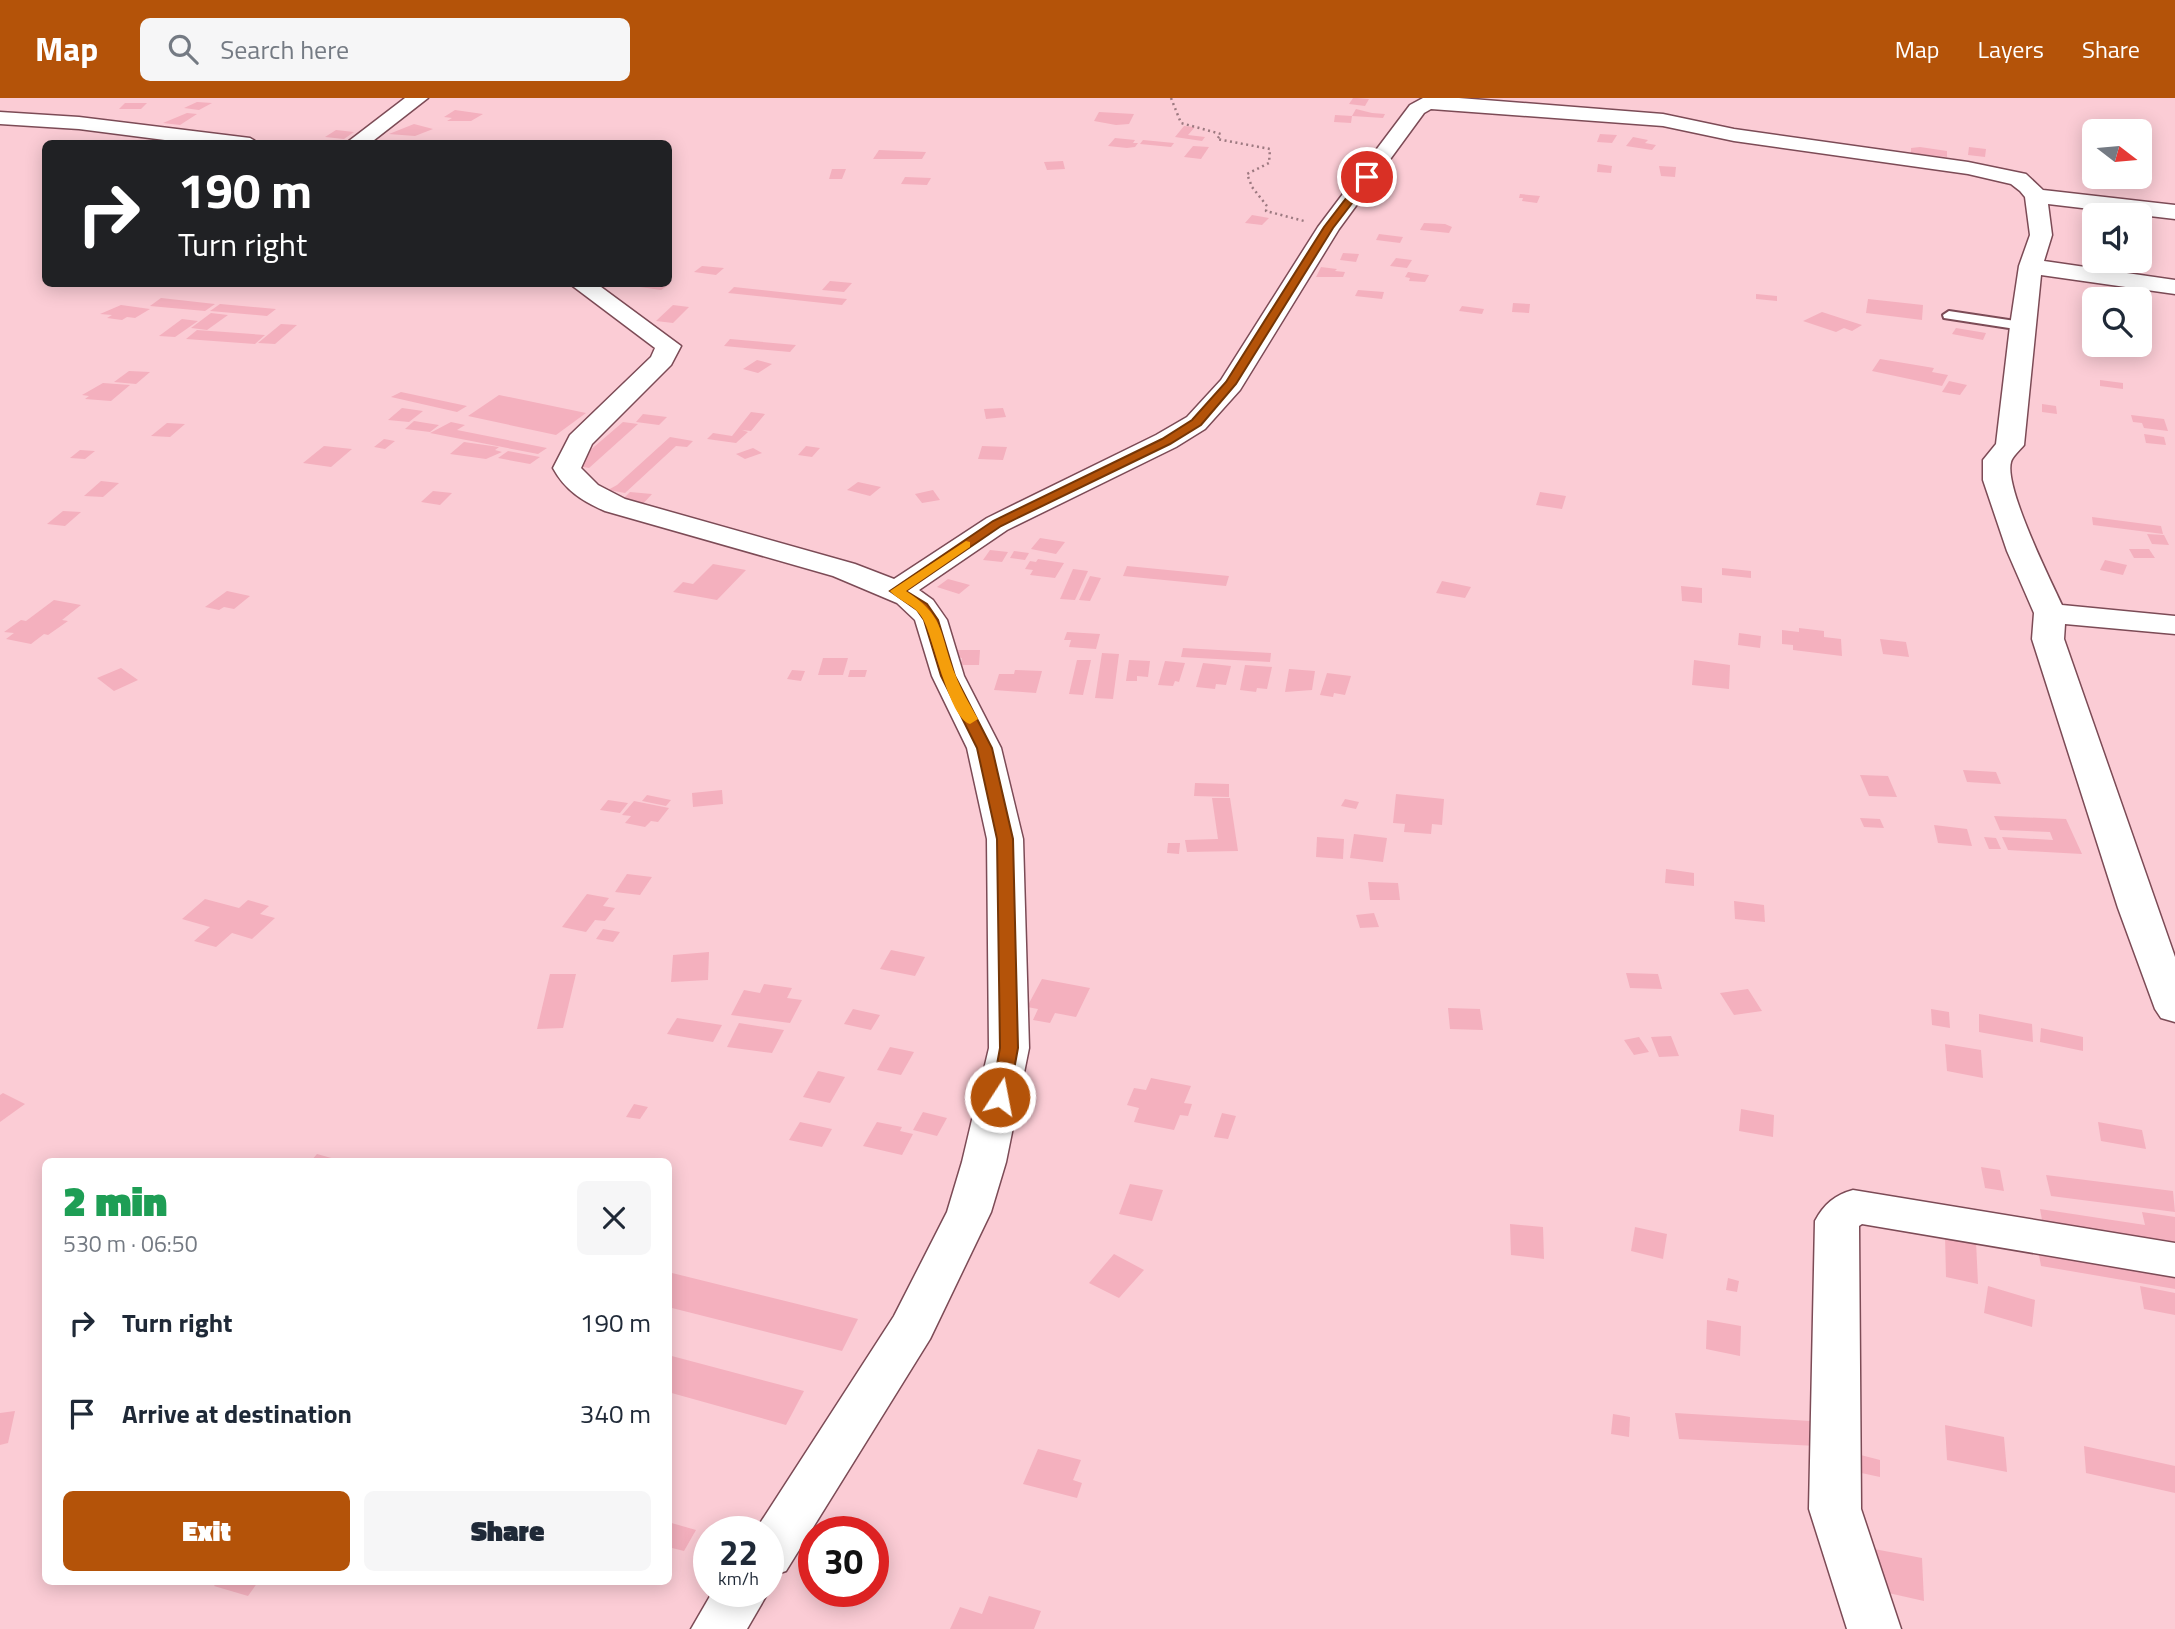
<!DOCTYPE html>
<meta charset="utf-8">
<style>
:root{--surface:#fff;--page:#f6f6f7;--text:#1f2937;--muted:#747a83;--accent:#b45309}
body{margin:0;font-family:"Titillium Web",sans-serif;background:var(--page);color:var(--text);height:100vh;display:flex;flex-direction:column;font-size:26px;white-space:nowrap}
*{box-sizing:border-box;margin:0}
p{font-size:23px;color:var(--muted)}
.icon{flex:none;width:38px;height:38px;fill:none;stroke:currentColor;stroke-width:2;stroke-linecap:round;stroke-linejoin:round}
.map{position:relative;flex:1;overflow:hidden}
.panel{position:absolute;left:42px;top:1060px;width:630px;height:427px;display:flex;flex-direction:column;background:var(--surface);border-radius:10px;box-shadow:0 4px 18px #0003}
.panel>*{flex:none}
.guide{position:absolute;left:42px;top:42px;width:630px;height:147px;border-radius:10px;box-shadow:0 4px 18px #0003;background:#202124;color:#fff;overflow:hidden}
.needle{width:46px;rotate:106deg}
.fabs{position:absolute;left:2082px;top:21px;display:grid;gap:14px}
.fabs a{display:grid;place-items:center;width:70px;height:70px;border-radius:10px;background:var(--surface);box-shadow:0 4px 18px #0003;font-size:35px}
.speed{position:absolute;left:693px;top:1418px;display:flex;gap:14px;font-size:35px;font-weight:700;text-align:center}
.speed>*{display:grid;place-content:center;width:91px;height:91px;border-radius:50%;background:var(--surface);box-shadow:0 4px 18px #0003;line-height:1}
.speed small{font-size:18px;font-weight:400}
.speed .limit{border:10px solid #d22;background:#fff;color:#111}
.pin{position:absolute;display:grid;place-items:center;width:60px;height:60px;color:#fff;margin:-30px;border:4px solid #fff;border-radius:50%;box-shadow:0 2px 7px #0007}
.me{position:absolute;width:77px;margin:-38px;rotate:11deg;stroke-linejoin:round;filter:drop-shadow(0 0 5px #0008)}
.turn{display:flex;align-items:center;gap:24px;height:147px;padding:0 21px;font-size:32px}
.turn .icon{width:91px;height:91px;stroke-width:2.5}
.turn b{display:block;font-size:49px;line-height:60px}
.round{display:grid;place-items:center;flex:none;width:74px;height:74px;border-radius:10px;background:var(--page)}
.head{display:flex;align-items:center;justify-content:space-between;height:119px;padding:0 21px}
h1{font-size:42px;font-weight:800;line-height:52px;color:#1e9e55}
.primary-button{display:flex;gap:14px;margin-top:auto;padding:14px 21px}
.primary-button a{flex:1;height:80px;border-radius:10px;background:var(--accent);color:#fff;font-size:28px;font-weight:800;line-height:80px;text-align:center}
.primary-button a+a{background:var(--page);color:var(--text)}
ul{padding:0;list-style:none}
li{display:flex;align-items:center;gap:21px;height:91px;padding:0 21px}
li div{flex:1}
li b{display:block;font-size:26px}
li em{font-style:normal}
header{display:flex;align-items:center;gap:42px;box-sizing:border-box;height:98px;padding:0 35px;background:var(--accent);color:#fff}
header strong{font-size:33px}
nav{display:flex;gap:38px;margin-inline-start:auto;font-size:24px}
.search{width:490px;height:63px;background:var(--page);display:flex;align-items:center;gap:18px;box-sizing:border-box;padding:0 24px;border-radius:10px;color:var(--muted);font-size:26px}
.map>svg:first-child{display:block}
.building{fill:#f4b0be}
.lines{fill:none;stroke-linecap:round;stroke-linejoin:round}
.lane-casing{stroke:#7c4b56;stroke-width:4}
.street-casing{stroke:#7c4b56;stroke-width:3}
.path{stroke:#9c7980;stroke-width:2.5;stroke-dasharray:2 3.5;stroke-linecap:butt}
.lane{fill:#fff;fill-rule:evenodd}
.street{fill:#fff;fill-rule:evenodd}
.route{fill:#b45309;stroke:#753606;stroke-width:2}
.slow{fill:#f59e0b}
</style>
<header>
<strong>Map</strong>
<div class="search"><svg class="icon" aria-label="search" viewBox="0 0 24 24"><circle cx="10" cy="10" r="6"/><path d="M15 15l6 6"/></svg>Search here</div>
<nav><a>Map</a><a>Layers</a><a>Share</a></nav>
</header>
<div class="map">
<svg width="2175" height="1531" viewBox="0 0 2175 1531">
<rect width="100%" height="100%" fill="#fbccd5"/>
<g class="building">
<path d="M1353 0H1357L1369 1 1365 8 1349 6Z"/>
<path d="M197 4 212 5 199 12 184 10Z"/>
<path d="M125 5H147L141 11H119Z"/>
<path d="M1356 11 1372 15 1385 16 1383 20 1352 18Z"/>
<path d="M455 12 483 16 471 23H447L452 20 444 19Z"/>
<path d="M1099 14 1134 16 1129 26 1116 27 1094 23Z"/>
<path d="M187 15 197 16 180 27 163 25Z"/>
<path d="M1335 17 1352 18 1351 25 1334 24Z"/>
<path d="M414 26 433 31 415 38 389 36Z"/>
<path d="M1184 28 1195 29 1188 37 1205 39 1202 43 1175 39Z"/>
<path d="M336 32 354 34 344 41 325 39Z"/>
<path d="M1600 36 1617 37 1612 45 1597 44Z"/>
<path d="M1633 39 1648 42 1645 45 1656 47 1652 52 1626 48Z"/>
<path d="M1115 40 1135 42 1133 45H1138L1135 49 1127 50 1108 48Z"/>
<path d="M1143 42 1174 45 1171 49 1140 46Z"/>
<path d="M1193 48 1209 49 1201 61 1184 59Z"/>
<path d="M1920 49 1947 53V59L1911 55V50Z"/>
<path d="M1969 49 1986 51 1985 59 1968 57Z"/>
<path d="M879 52 926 54 922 61H873Z"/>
<path d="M1063 63 1065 71 1047 72 1044 64Z"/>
<path d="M1598 66 1612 68 1611 75 1597 74Z"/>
<path d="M1659 68 1676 69 1675 79 1661 78Z"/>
<path d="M832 71H846L842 81H829Z"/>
<path d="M905 79 931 80 927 87 901 86Z"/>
<path d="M1520 96 1540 98 1537 105 1522 103 1523 100H1519Z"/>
<path d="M1252 117 1269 120 1262 127 1245 125Z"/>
<path d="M1424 125 1445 126 1452 129 1449 135 1420 132Z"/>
<path d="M1379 136 1403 139 1400 145 1376 142Z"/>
<path d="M1343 155 1359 156 1356 164 1340 162Z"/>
<path d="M1396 160 1412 162 1407 170 1390 168Z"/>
<path d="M702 168 724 170 716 177 694 174Z"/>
<path d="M1321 169 1337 171 1335 173 1345 174 1343 179H1316Z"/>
<path d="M1408 174 1429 177 1425 184 1409 183 1410 180 1405 179Z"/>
<path d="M830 183 852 185 844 194 822 192Z"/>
<path d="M645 186H670L661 192 640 189Z"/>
<path d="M734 189 807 197 847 201 842 207 728 195Z"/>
<path d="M1358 192 1384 194 1382 201 1355 198Z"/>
<path d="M1756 196 1777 198V203L1756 201Z"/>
<path d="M161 200 215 206 205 213 150 208Z"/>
<path d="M1868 201 1923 207 1922 222 1866 215Z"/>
<path d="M1513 205 1530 206 1529 215 1512 214Z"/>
<path d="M220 206 276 211 267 218 210 213Z"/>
<path d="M121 207 150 211 135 220 127 219 122 222 107 220 112 217 100 216Z"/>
<path d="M673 207 689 209 673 225 656 223Z"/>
<path d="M1462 208 1484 211 1482 216 1459 213Z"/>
<path d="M1822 214 1862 227 1852 233 1844 230 1836 234 1803 223Z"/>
<path d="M211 215 228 217 207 232 191 230Z"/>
<path d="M182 221 198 223 175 239 159 238Z"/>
<path d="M281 226 297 227 275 246 258 245Z"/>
<path d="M1956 230 1986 235 1983 242 1952 236Z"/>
<path d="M197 232 265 237 255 246 186 241Z"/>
<path d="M730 241 796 247 790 254 724 248Z"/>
<path d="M1880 261 1934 270 1932 274 1948 277 1942 288 1872 273Z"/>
<path d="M757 262 772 266 758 275 743 271Z"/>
<path d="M129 273 150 274 136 286 114 284Z"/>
<path d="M2100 282 2123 285V291L2100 288Z"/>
<path d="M1949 283 1967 287 1960 297 1942 294Z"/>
<path d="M103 285 130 287 111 303 85 301 89 298 82 297Z"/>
<path d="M401 294 467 308 457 314 391 299Z"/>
<path d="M499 297 586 315 556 337 468 318Z"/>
<path d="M2042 306 2056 308 2057 316 2042 314Z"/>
<path d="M402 310 423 313 409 324 388 322Z"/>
<path d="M1003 310 1006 319 986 321 984 311Z"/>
<path d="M751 314 765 316 751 333 742 332 748 334 736 345 707 341 713 335 732 338Z"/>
<path d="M643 316 667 319 659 327 636 324Z"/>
<path d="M2131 317 2164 321 2168 333 2144 330 2142 325 2133 324Z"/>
<path d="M414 323 439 327 430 334 405 331Z"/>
<path d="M451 324 465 327 457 332 547 350 538 356 430 335Z"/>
<path d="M623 324 638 326 589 370 573 367Z"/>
<path d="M167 325 185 326 170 339 151 338Z"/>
<path d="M2144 336 2164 339 2166 347 2146 345Z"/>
<path d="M670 339 693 343 687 349 676 348 625 395 608 392 617 387Z"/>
<path d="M384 341 395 343 385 351 374 349Z"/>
<path d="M464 344 499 349 495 352 502 354 486 361 450 356Z"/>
<path d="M324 348 352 351 331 369 303 365Z"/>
<path d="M806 348 820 350 812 359 798 357Z"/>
<path d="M982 348 1007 349 1003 362 978 361Z"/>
<path d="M753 350 762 355 745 361 736 356Z"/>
<path d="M80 352 95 353 85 361 70 360Z"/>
<path d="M508 353 540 359 530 366 498 360Z"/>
<path d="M101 383 119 385 103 399 84 398Z"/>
<path d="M858 384 881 389 870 398 847 392Z"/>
<path d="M933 392 940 402 922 405 915 396Z"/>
<path d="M433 393 452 395 440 407 421 404Z"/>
<path d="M630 394 652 396 641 408 619 405Z"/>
<path d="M1540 394 1566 398 1562 411 1536 407Z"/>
<path d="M63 413 81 414 65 428 47 426Z"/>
<path d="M2092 419 2161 428 2163 436 2093 427Z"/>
<path d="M2147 436 2164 437 2169 447 2152 446Z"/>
<path d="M1040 440 1065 444 1056 456 1031 451Z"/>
<path d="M2129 451H2149L2155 460H2134Z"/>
<path d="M990 452 1008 454 1002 464 983 462Z"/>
<path d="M1014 453 1029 455 1025 462 1010 460Z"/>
<path d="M1038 461 1064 465 1055 480 1030 477 1033 472 1025 471 1030 463 1036 464Z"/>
<path d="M2105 462 2127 467 2123 477 2100 472Z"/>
<path d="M713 466 746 472 717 502 673 494 683 484 693 486Z"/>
<path d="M1127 468 1229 478 1226 488 1123 478Z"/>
<path d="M1722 470 1751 473V480L1722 477Z"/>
<path d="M1073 471 1088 473 1075 502 1060 501Z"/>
<path d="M1090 478 1101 480 1090 503 1079 502Z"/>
<path d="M948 481 970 487 959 496 937 489Z"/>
<path d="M1442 483 1471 489 1465 500 1436 495Z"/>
<path d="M1681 488 1702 490V505L1682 503Z"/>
<path d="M227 493 250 498 234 511 224 509 219 512 205 509Z"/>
<path d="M54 502 81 507 62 522 68 523 48 537 44 536 31 546 6 541 14 535 4 534 21 522 26 523Z"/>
<path d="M1799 530 1824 533V539L1841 541 1842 558 1793 552V547L1782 546V532L1799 534Z"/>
<path d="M1067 534 1100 536 1096 551 1069 549 1071 542H1064Z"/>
<path d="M1739 535 1761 538 1760 550 1738 547Z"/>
<path d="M1880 541 1906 544 1909 559 1883 556Z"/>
<path d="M1183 550 1271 555 1270 564 1181 559Z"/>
<path d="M953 552H980L979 567H961L962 560 952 561Z"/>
<path d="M1102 555 1119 556 1113 601 1095 600Z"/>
<path d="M823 560H848L843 577H818Z"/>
<path d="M1077 562H1091L1083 597 1069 596Z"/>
<path d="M1129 562 1150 563 1148 579 1137 578V583H1126Z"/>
<path d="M1694 562 1730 567 1729 591 1692 587Z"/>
<path d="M1165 563 1185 565 1179 584 1175 583 1173 588 1158 587Z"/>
<path d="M1203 565 1231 568 1226 587 1216 586 1215 591 1196 589Z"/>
<path d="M1245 567 1272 569 1267 591 1257 590 1256 594 1240 592Z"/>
<path d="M121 570 138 582 114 593 97 580Z"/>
<path d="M1289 571 1315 573 1312 592 1285 594Z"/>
<path d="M792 572 805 573 801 583 787 581Z"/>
<path d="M850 572H867L865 579H848Z"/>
<path d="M1015 572 1042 573 1036 595 994 592 999 576H1014Z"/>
<path d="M1327 575 1351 578 1345 597 1334 595 1333 599 1320 597Z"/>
<path d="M1963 672 1996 674 2001 686 1967 684Z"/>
<path d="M1860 677 1888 678 1897 699 1869 698Z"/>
<path d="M1195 685 1229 686V699L1194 698Z"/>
<path d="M722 692 723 706 693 709 692 695Z"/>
<path d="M1396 696 1444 701 1442 727 1432 726 1431 736 1404 734 1405 726 1393 725Z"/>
<path d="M647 697 671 702 666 708 642 703Z"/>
<path d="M1212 700H1230L1238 753 1187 754 1185 742 1218 741Z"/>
<path d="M1345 701 1359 704 1356 711 1341 708Z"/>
<path d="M608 702 628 705 620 715 600 712Z"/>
<path d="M634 703 669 710 658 724 651 723 645 729 625 725 631 718 622 717Z"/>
<path d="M1994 718 2066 721 2082 756 2008 752 2002 739 2053 742 2050 734 2000 732Z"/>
<path d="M1860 720 1880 721 1884 730 1864 729Z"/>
<path d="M1934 727 1967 731 1972 748 1938 745Z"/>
<path d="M1354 736 1387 740 1383 764 1350 760Z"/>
<path d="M1317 739 1344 741 1343 761 1316 759Z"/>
<path d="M1984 739 1996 740 2001 751H1989Z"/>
<path d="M1168 745H1180L1179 756 1167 755Z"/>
<path d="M1666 771 1694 775V788L1665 785Z"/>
<path d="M627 776 652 779 640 797 615 794Z"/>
<path d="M1368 784 1398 785 1400 802H1370Z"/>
<path d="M587 796 609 800 603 808 615 810 605 823 595 822 586 834 562 829Z"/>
<path d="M205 801 239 810 248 802 269 808 260 816 275 820 252 841 232 835 216 849 194 843 210 829 182 821Z"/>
<path d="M1734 803 1764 807 1765 824 1735 821Z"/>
<path d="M1374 815 1379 829 1360 830 1356 817Z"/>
<path d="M603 831 620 834 613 844 596 841Z"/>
<path d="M891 852 925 859 915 878 880 871Z"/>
<path d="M709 854 708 882 671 884 673 857Z"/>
<path d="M1626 875 1658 876 1662 891 1630 890Z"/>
<path d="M550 876H576L563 930 537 931Z"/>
<path d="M1042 881 1090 890 1076 919 1055 915 1050 925 1033 922 1038 911 1027 909Z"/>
<path d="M764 886 792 890 787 900 802 902 790 925 731 917 744 892 760 895Z"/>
<path d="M1748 891 1762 913 1734 917 1720 895Z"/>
<path d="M1448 910 1480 911 1483 932 1450 931Z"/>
<path d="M853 911 880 917 871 932 844 926Z"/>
<path d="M1931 911 1949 914 1950 930 1932 927Z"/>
<path d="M1979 916 2032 926 2033 944 1979 934Z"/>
<path d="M677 920 722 927 713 944 667 936Z"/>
<path d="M739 925 784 932 772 955 727 949Z"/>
<path d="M2041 930 2083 939V953L2040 944Z"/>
<path d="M1671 938 1679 958 1659 959 1651 939Z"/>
<path d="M1639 939 1649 954 1634 957 1624 942Z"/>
<path d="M1945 946 1981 952 1983 980 1947 973Z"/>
<path d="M890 949 914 954 901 977 877 972Z"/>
<path d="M818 973 845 979 830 1005 803 999Z"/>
<path d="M1151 980 1191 988 1184 1005 1192 1006 1188 1018 1180 1017 1174 1032 1134 1024 1139 1010 1127 1007 1134 990 1146 992Z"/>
<path d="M3 995 25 1006 0 1024V997Z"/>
<path d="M634 1006 648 1009 640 1021 626 1019Z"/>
<path d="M1741 1011 1774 1017 1773 1039 1739 1033Z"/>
<path d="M923 1014 947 1020 937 1038 913 1032Z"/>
<path d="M1222 1015 1236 1018 1228 1041 1214 1039Z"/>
<path d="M800 1024 832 1031 822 1049 789 1042Z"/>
<path d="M877 1024 902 1029 900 1033 913 1036 902 1057 863 1048Z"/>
<path d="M2098 1024 2142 1032 2146 1051 2101 1043Z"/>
<path d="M317 1056 342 1063V1064H310Z"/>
<path d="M1981 1069 2000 1072 2004 1093 1985 1090Z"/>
<path d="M2046 1077 2173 1093 2175 1114 2051 1098Z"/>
<path d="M1130 1086 1163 1092 1152 1123 1119 1116Z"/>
<path d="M2040 1111 2145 1127 2142 1114 2175 1119V1153L2044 1133Z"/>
<path d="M1510 1126 1543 1129 1544 1161 1511 1157Z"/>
<path d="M1635 1129 1667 1136 1663 1161 1631 1153Z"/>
<path d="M1945 1137 1976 1143 1978 1186 1946 1179Z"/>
<path d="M2038 1152 2175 1174V1191L2041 1168Z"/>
<path d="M1114 1156 1144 1172 1119 1200 1089 1185Z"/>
<path d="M668 1174 858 1221 842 1253 668 1209Z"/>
<path d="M1728 1180 1739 1183 1737 1194 1726 1192Z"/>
<path d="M1988 1188 2035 1202 2032 1229 1984 1215Z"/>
<path d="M2140 1188 2175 1195V1217L2144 1211Z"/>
<path d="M1707 1222 1741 1228 1740 1258 1706 1251Z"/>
<path d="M668 1257 804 1293 786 1327 668 1294Z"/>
<path d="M15 1313 8 1345 0 1347V1315Z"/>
<path d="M1675 1315 1810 1323 1816 1348 1679 1341Z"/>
<path d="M1613 1316 1630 1319 1629 1339 1611 1336Z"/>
<path d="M1945 1327 2004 1339 2007 1374 1947 1362Z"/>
<path d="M2084 1348 2175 1368V1395L2086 1375Z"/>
<path d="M1038 1351 1081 1362 1073 1382 1082 1385 1077 1400 1023 1386Z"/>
<path d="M1853 1355 1880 1362V1379L1852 1373Z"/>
<path d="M668 1424 696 1432 684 1453 668 1449Z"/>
<path d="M1874 1451 1922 1460 1924 1503 1875 1492Z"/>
<path d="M217 1484H258L248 1498 214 1488Z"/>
<path d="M989 1498 1041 1513 1034 1531H950L960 1509 982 1516Z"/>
</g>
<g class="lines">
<defs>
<path id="lane" d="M1949 213 2022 224 2028 228 2022 232 1944 220 1943 217Z"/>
<g id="street">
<path d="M405 0H428L369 46H345Z"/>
<path d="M1459 0 1663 16 1734 31 1968 64 2026 76 2043 92 2175 107V121L2048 106 2052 137 2044 163 2175 182V196L2041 177 2024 347C2020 352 2012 359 2011 364 2004 389 2050 481 2062 507L2175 518V536L2065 526 2064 541 2175 859V924L2161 920 2155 911 2118 810 2032 541 2034 515 2007 453 1983 382V362L1996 346 2010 228 2019 168 2030 137 2025 99 2020 93 2011 86 1968 76 1734 43 1663 28 1431 11 1424 15 1339 131 1240 292 1205 331 1176 349 1007 432 919 492 933 502 947 522 964 578 1001 650 1023 741 1029 950 1006 1064 991 1114 930 1241 786 1473 768 1479V1433H755L894 1218 947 1114 962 1064 989 950 987 741 967 650 932 578 915 522 897 505 833 478 605 413C582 403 565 392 553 370L570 337 651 259 655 250 570 186H597L681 248 671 267 592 346 581 370 598 387 625 401 855 466 894 481 987 420 1156 337 1187 319 1221 282 1318 129 1410 7 1423 0Z"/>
<path d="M0 14 79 19 250 40 260 46H196L79 31 0 26Z"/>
<path d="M1853 1092 2175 1145V1179L1862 1126 1859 1128 1861 1411 1901 1531H1847L1809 1411 1815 1123C1824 1106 1835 1097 1853 1092Z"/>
<path d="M713 1493 768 1492 769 1493 747 1531H691Z"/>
</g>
</defs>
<use href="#lane" class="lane-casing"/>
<use href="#street" class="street-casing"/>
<path class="path" d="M1171 0 1181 25 1221 36 1217 41 1270 51 1269 65 1247 76 1252 89 1267 108 1266 113 1304 123"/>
<use href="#lane" class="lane"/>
<use href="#street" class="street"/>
</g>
<path class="route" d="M1364 77 1372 79 1333 130 1236 286 1201 327 1170 346 1001 428 906 493 927 506 938 522 955 578 992 650 1013 741 1018 950 1009 999 1006 1003H993L991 999 1000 950 997 741 977 650 941 578 924 522 917 512 890 493 993 423 1162 341 1192 322 1226 284 1324 129Z"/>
<path class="slow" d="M966 443 970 444V449L906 493C946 519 939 535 955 576 961 592 970 607 978 621L970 626C949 620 934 541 923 521 916 507 900 504 890 493Z"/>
</svg>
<div class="fabs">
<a><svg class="needle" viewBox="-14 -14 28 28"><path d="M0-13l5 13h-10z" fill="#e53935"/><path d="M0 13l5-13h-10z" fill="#747a83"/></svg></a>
<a><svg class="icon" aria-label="sound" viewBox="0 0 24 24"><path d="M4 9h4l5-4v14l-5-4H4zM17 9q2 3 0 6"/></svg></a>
<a><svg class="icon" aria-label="search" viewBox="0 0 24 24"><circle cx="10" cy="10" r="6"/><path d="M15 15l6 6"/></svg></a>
</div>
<div class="speed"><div>22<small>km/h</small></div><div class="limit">30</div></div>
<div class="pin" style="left:1367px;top:79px;background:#d93025"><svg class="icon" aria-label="arrive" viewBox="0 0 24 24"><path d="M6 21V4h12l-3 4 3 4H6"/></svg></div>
<svg class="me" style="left:1000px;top:999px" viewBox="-20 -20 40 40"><circle r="17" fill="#b45309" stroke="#fff" stroke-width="3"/><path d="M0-11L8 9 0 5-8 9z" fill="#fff"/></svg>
<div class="guide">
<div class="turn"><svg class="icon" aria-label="right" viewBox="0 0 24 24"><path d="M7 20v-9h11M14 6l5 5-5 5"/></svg><div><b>190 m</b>Turn right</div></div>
</div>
<section class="panel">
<div class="head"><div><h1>2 min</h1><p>530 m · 06:50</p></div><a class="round"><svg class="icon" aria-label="close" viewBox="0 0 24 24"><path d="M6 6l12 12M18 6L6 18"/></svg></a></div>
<ul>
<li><svg class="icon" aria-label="right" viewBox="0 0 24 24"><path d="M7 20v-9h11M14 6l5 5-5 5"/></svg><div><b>Turn right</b></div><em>190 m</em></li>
<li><svg class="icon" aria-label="arrive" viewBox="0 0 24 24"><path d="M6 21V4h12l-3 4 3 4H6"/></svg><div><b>Arrive at destination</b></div><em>340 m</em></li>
</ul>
<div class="primary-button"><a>Exit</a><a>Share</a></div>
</section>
</div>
